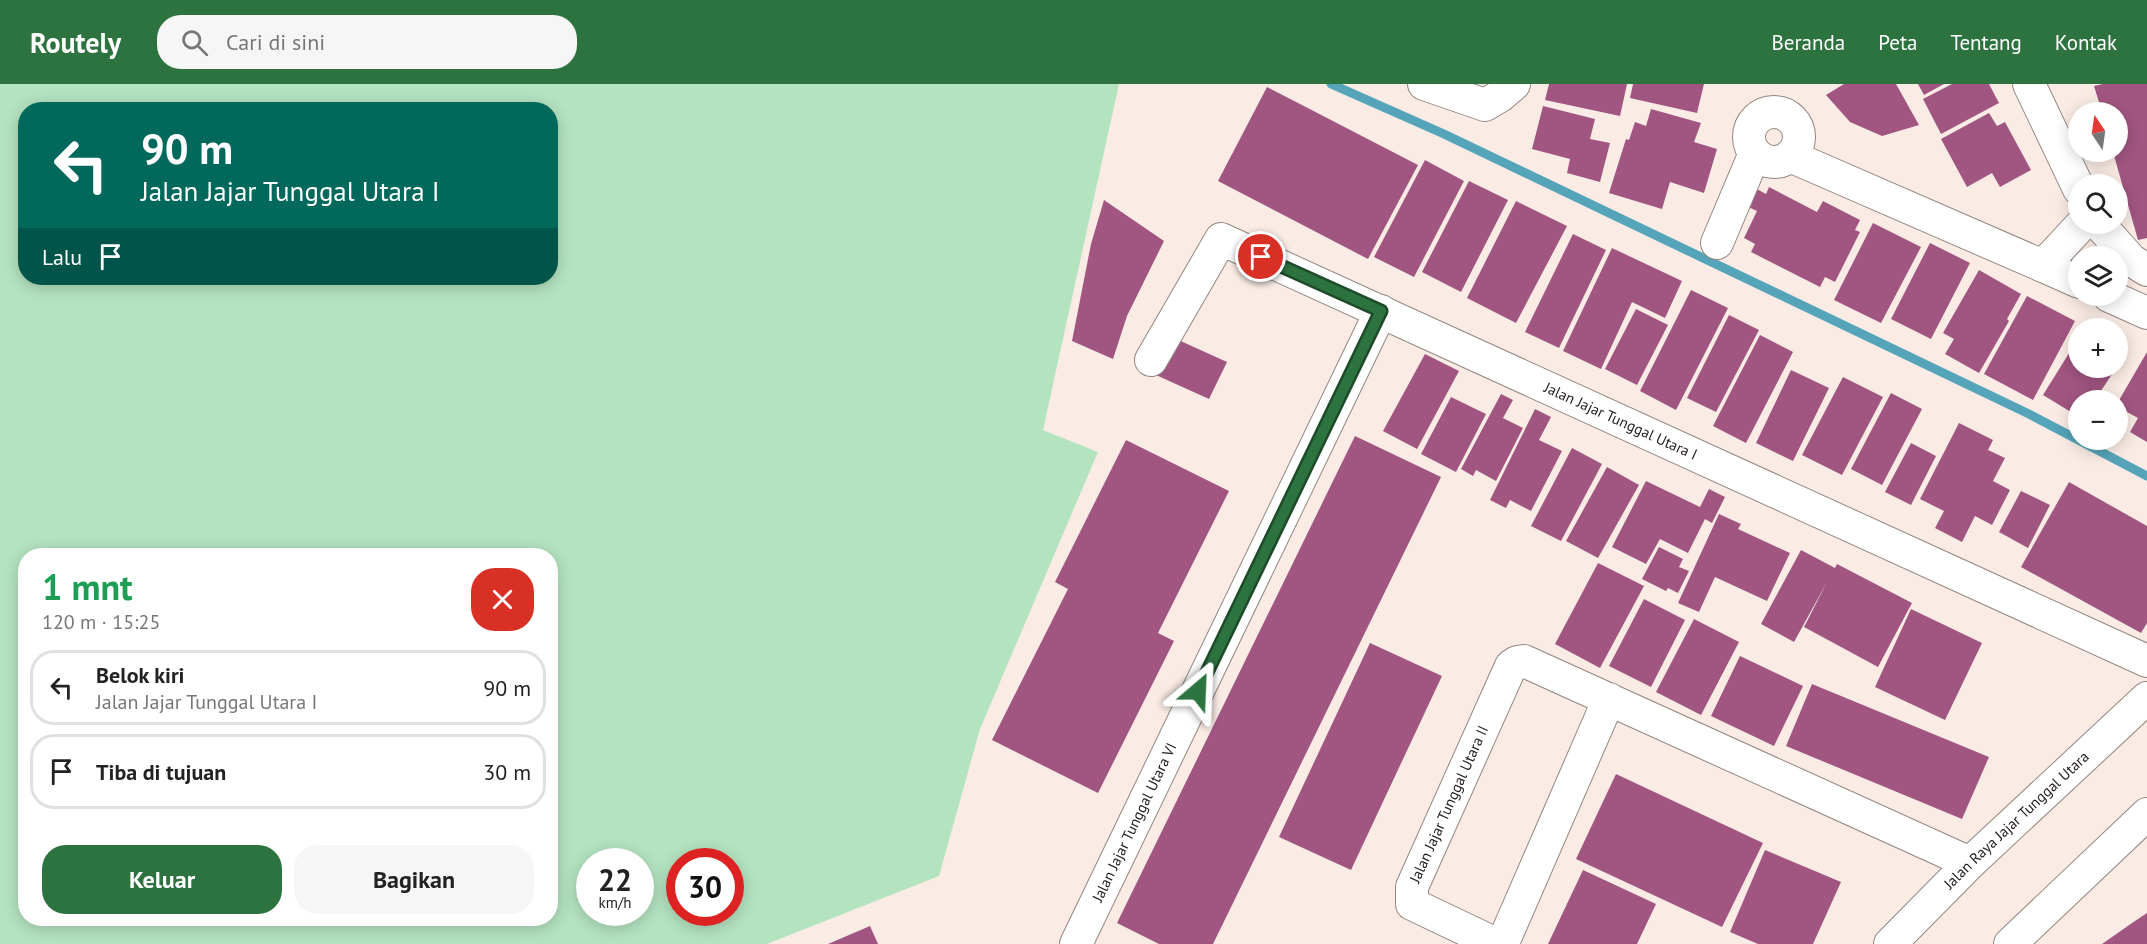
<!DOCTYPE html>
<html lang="id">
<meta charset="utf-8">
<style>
:root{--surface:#fff;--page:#f6f6f6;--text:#222;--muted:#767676;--line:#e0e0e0;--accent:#2d733f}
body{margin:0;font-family:"PT Sans",sans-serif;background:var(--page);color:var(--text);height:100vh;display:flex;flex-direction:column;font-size:22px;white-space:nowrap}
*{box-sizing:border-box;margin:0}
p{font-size:20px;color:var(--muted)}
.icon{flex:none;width:33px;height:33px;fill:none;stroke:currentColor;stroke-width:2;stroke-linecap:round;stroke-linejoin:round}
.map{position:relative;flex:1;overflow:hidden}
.side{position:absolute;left:18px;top:464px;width:540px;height:378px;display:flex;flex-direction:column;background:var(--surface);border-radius:24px;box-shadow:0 3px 15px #0003}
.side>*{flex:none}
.hud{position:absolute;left:18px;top:18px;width:540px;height:183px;border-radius:24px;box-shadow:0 3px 15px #0003;background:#00695c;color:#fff;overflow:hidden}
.needle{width:39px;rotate:347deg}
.buttons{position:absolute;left:2068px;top:18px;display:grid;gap:12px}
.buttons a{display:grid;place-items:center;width:60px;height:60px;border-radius:50%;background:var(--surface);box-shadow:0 3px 15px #0003;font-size:30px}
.speed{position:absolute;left:576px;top:764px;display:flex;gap:12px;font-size:30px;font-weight:700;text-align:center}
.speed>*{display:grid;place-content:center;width:78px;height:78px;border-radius:50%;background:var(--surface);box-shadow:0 3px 15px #0003;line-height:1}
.speed small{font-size:15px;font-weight:400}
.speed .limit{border:9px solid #d22;background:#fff;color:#111}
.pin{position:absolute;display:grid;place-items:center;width:51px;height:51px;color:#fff;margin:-26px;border:3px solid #fff;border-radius:50%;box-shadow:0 2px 6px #0007}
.me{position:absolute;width:66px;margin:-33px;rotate:26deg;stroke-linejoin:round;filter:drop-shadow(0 0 4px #0008)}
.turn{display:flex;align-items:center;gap:21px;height:126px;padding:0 24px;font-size:27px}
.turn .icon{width:78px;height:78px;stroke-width:2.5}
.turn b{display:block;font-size:42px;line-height:51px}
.then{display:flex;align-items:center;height:57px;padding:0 24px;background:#0003;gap:12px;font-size:22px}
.round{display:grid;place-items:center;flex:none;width:63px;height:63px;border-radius:24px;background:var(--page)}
.overview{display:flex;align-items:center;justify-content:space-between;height:102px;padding:0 24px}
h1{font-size:36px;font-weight:600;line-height:45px;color:#1e9e55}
.button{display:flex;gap:12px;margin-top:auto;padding:12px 24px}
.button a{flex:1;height:69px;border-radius:24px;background:var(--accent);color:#fff;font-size:24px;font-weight:600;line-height:69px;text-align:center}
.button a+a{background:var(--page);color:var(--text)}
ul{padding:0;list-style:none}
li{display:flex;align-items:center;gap:18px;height:75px;margin:0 12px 9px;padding:0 12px;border:3px solid var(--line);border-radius:24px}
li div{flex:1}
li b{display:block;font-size:22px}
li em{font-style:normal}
header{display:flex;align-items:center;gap:36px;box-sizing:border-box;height:84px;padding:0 30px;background:var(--accent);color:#fff}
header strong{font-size:28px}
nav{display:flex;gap:33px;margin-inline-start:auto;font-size:21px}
.search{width:420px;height:54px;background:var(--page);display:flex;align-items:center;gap:15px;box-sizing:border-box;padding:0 21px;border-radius:24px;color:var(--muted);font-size:22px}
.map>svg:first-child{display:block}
.green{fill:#b4e3c0;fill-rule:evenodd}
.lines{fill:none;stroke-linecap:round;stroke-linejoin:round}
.stream{stroke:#56a4b9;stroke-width:9}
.building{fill:#a15681}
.minor-casing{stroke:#938680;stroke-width:34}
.minor{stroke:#fff;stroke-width:32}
.route-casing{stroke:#1d4b29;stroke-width:15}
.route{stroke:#2d733f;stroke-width:10}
.labels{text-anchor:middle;stroke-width:4.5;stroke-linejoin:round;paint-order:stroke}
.street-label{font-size:15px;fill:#27221f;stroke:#fefcfa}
</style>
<header>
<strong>Routely</strong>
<div class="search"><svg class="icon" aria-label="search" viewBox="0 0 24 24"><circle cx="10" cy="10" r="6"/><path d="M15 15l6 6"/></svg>Cari di sini</div>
<nav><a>Beranda</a><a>Peta</a><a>Tentang</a><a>Kontak</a></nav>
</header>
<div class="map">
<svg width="2147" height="860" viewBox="0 0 2147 860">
<rect width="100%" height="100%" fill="#faece5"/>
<path class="green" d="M0 0H1119L1043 346 1098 368 980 645 939 792 767 860H0ZM26 26H550V194H26ZM26 471H550V834H26ZM590 777H640V828H590ZM680 777H730V828H680Z"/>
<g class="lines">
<path class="stream" d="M1331 0 1444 50 2029 330 2147 392"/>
</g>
<g class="building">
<path d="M1549 0H1627L1620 32 1545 16Z"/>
<path d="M1633 0H1704L1697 29 1630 14Z"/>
<path d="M1844 0H1896L1919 41 1882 52 1850 38 1826 11Z"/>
<path d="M1918 0H1944L1924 11Z"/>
<path d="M1952 0H1989L1999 19 1941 50 1923 15Z"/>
<path d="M2103 0H2147V154L2138 156 2113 68H2118V28H2102L2094 2Z"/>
<path d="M1267 3 1418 81 1368 175 1218 97Z"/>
<path d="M1543 22 1595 35 1590 55 1610 59 1600 98 1567 89 1570 75 1532 65Z"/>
<path d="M1651 25 1701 39 1694 58 1717 65 1704 109 1670 98 1662 125 1609 109 1626 55 1629 56 1635 38 1646 42Z"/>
<path d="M1989 29 1997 42 2005 38 2031 86 2000 103 1992 89 1967 103 1941 55Z"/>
<path d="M1425 76 1464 97 1414 193 1374 173Z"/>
<path d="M1469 97 1508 116 1461 208 1422 188Z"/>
<path d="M1769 103 1817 128 1823 117 1860 136 1855 146 1860 148 1835 198 1825 193 1820 203 1751 168 1755 160 1744 154 1757 127 1746 122 1755 104 1766 110Z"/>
<path d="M1104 116 1164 157 1127 232 1113 275 1072 257 1091 160Z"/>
<path d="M1516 117 1567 142 1516 239 1467 214Z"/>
<path d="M1873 139 1921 163 1881 239 1834 216Z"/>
<path d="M1573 150 1606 166 1559 264 1525 248Z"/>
<path d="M1930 159 1970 179 1931 255 1891 235Z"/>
<path d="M1612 164 1682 197 1665 234 1632 218 1601 285 1563 267Z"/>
<path d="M1979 186 2021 210 2007 235 2009 237 1979 289 1945 270 1954 255 1943 249Z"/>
<path d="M1691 206 1728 224 1676 326 1640 307Z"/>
<path d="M2027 212 2075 237 2033 316 1984 290Z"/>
<path d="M1636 225 1668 241 1637 301 1605 285Z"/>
<path d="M1729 231 1759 246 1716 328 1687 314Z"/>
<path d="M1760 251 1793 268 1746 359 1713 342Z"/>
<path d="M2079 253V284H2116L2095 316H2079V333L2043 311Z"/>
<path d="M1174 254 1227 278 1209 315 1156 291Z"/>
<path d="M2118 263 2126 267 2118 280Z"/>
<path d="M2147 268V358L2130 348 2138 334 2118 323V318Z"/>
<path d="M1425 270 1459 287 1417 365 1383 347Z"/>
<path d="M1791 286 1829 304 1793 377 1756 359Z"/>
<path d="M1843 293 1883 313 1842 391 1802 371Z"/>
<path d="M1891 309 1922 325 1882 401 1851 385Z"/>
<path d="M1501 310 1513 316 1503 334 1523 344 1496 397 1476 386 1473 392 1461 385Z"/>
<path d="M1451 313 1486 330 1456 388 1421 370Z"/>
<path d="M1535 325 1551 333 1539 356 1562 367 1531 427 1510 416 1506 424 1490 416Z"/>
<path d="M1959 339 1993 356 1988 366 2005 374 1993 397 2010 406 1992 441 1975 432 1962 458 1935 444 1944 427 1920 415Z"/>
<path d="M1355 352 1441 393 1213 860H1159L1117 839Z"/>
<path d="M1126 356 1229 407 1158 549 1174 557 1098 709 992 656 1068 505 1055 498Z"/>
<path d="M1911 359 1936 372 1911 421 1885 408Z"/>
<path d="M1572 364 1602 380 1561 457 1531 442Z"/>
<path d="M1607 383 1639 401 1598 474 1566 457Z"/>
<path d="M1646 397 1700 423 1709 405 1725 413 1712 439 1705 435 1688 469 1660 455 1646 480 1612 463Z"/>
<path d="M2069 398 2147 442V539L2141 549 2021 483Z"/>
<path d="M2021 407 2050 421 2028 464 1999 448Z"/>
<path d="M1719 430 1741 440 1738 445 1790 469 1767 517 1715 493 1699 528 1678 519Z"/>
<path d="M1659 463 1683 475 1679 483 1689 487 1678 509 1668 504 1666 507 1642 495Z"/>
<path d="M1801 466 1835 484 1837 480 1912 519 1878 583 1804 543 1827 498 1794 558 1761 540Z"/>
<path d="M1598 479 1644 502 1600 584 1555 560Z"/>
<path d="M1644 515 1685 536 1651 603 1609 582Z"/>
<path d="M1911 525 1982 559 1945 636 1875 603Z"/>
<path d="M1694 535 1739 558 1701 631 1656 608Z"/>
<path d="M1370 559 1442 592 1351 786 1279 753Z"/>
<path d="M1740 572 1803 602 1774 662 1711 632Z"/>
<path d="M1812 600 1989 673 1962 735 1786 662Z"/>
<path d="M1616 690 1763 759 1722 843 1576 775Z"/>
<path d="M1765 766 1841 798 1813 860H1758L1730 848Z"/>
<path d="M1583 786 1656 820 1637 860H1548Z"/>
<path d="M2147 829V860H2102L2132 839Z"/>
<path d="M870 842 878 860H828Z"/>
</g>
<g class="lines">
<defs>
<g id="minor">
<path d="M1424 0 1485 21 1500 12 1514 0"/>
<path d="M2029 0 2079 105"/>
<circle cx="1774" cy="53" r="25"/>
<path d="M1790 72 2043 182 2082 140"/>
<path d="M2099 140 2131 176 2147 186"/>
<path d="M1717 159 1755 69"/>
<path d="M2043 182 2079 198"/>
<path d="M2109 212 2147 229"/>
<path id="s1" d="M1151 276 1221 155 2147 577"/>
<path id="s2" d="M1609 615 1506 852 1496 860 1412 820V803L1511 582 1517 578 1524 577 1970 779"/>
<path id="s3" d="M1076 860 1381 227"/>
<path id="s4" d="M1890 860 1970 779 2147 614"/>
<path d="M2010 860 2147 730"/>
</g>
</defs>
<use href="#minor" class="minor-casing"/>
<use href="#minor" class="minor"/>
</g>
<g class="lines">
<defs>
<path id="route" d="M1198 607 1381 227 1261 173"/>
</defs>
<use href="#route" class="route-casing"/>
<use href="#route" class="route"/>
</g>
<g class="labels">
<g class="street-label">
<text dy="5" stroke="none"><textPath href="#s1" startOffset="579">Jalan Jajar Tunggal Utara I</textPath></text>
<text dy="5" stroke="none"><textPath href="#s2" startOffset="472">Jalan Jajar Tunggal Utara II</textPath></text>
<text dy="5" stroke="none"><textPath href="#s4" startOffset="177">Jalan Raya Jajar Tunggal Utara</textPath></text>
<text dy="5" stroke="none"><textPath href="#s3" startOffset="135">Jalan Jajar Tunggal Utara VI</textPath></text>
</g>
</g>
</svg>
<div class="buttons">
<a><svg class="needle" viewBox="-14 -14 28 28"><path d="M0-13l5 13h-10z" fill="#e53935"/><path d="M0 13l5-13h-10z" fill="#767676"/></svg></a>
<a><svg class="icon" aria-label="search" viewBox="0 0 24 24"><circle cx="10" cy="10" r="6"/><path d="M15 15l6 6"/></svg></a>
<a><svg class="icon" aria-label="layers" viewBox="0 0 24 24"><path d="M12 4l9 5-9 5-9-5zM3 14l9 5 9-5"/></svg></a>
<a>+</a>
<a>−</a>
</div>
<div class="speed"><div>22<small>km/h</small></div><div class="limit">30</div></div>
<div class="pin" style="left:1261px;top:173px;background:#d93025"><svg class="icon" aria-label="arrive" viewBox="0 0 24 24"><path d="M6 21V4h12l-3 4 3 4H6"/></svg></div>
<svg class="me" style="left:1198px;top:607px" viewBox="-20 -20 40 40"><path d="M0-17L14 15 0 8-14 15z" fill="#2d733f" stroke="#fff" stroke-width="4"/></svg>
<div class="hud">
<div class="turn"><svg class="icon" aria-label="left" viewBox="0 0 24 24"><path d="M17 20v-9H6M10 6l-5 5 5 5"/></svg><div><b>90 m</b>Jalan Jajar Tunggal Utara I</div></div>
<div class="then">Lalu<svg class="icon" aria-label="arrive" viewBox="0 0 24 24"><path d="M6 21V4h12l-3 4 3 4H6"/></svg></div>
</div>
<section class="side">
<div class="overview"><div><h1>1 mnt</h1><p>120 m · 15:25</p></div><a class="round" style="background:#d93025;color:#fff"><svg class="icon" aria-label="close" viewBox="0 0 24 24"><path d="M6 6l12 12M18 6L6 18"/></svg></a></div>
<ul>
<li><svg class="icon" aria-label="left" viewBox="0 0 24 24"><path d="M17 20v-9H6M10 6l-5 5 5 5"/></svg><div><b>Belok kiri</b><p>Jalan Jajar Tunggal Utara I</p></div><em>90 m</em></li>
<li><svg class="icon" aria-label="arrive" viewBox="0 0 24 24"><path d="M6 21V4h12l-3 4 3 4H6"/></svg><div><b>Tiba di tujuan</b></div><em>30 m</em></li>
</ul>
<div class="button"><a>Keluar</a><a>Bagikan</a></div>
</section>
</div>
